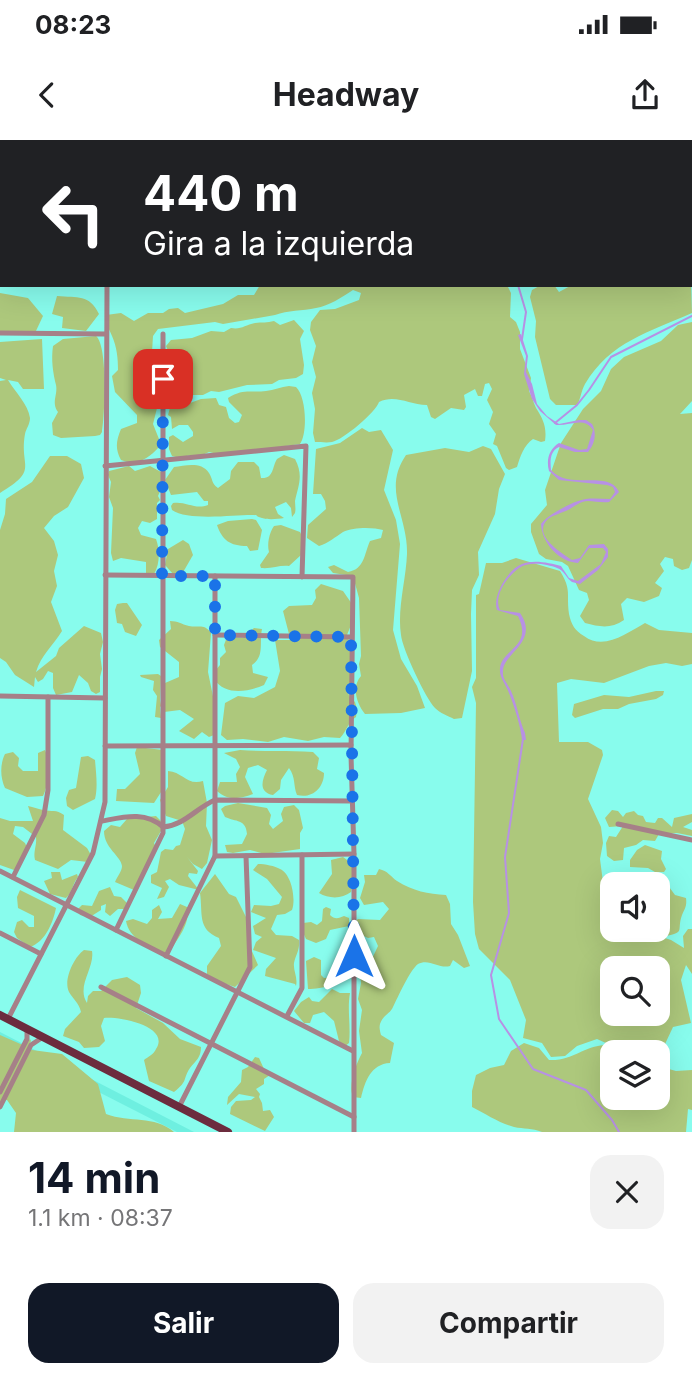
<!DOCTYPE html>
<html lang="es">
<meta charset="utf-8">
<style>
:root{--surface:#fff;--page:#f2f2f2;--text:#202124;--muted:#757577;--accent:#111827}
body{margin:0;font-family:Inter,sans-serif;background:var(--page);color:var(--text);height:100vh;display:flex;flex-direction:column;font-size:26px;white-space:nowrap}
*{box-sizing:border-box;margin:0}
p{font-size:23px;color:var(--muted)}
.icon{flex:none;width:38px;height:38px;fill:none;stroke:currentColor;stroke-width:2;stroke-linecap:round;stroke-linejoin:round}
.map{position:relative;height:992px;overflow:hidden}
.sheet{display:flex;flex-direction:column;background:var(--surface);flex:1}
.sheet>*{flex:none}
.banner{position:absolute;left:0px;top:0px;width:693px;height:147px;box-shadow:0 7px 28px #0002;background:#202124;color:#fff;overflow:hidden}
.buttons{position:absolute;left:600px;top:732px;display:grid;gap:14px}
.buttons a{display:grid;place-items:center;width:70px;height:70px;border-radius:14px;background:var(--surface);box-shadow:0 7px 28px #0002;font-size:35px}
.pin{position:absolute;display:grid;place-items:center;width:60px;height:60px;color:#fff;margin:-30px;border-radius:14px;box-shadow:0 4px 10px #0006}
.me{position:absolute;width:77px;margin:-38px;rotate:0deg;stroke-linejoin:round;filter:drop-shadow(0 0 5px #0008)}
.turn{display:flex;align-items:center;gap:24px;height:147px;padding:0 28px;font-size:32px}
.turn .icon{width:91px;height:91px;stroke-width:2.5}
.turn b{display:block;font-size:49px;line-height:60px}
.round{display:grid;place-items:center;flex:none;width:74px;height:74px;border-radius:21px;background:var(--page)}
.summary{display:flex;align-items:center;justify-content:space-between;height:119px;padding:0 28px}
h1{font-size:42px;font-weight:700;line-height:52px;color:var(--accent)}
.primary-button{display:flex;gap:14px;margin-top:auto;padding:14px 28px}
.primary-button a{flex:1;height:80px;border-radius:21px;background:var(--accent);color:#fff;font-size:28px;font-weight:700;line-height:80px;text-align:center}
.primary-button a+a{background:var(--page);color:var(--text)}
.status{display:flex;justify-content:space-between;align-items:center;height:49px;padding:0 35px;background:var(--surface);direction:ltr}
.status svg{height:19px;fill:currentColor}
header{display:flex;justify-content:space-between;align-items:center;height:91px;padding:0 28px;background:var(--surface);font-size:32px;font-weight:700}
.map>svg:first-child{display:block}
.built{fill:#6eefe0}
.green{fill:#adc87c;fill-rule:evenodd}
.water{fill:#b791e4}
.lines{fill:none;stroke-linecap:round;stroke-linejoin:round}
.stream{stroke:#b791e4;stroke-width:2}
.minor{stroke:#a68088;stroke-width:5}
.primary{stroke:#6c2c3e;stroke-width:8}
.route{stroke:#1a73e8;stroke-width:12;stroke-dasharray:0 21.6}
</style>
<div class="status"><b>08:23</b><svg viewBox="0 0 49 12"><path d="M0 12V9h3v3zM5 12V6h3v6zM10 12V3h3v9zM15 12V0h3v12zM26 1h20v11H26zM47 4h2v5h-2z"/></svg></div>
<header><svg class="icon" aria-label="back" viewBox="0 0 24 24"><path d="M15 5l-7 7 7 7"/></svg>Headway<svg class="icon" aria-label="share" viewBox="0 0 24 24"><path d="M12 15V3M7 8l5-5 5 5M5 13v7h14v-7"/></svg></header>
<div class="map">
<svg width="692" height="992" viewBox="0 0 692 992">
<rect width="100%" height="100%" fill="#88fced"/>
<path class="built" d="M0 892 194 992H177L32 918 0 901Z"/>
<g class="green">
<path d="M86 0H412L83 2Z"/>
<path d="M691 143 692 173C649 192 610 202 585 244 581 251 581 258 577 265H556L550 259 535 197 536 181 530 157 532 150 541 145H554L559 152 572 145H691Z"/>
<path d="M260 145H507L511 153 510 177 516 182 520 192V209L531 238 529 251C532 256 533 262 536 268 543 279 547 287 545 301L541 302 533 299C524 305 520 317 517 327L509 330 506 328 497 306 493 304 496 294 489 284 493 272 487 260 492 249 489 243 485 244 482 256H478L475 249 464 255 466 267 464 270 451 268 435 279 431 277 427 265C409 265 396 254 379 262 376 272 343 300 332 302 327 303 320 302 315 302L313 293 315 269 312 253 316 237 312 222 316 206 310 190 311 182 320 170 335 169 359 160 361 153 353 150C342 157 329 166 316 168 302 171 288 170 275 175L223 184 215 182 158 189 153 196 152 212 157 227 154 251 157 268 153 284 159 299V307C148 319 137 326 121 320 115 309 116 301 121 289L137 283V275L115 252 112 236 118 230C118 219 117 207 112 196 109 188 105 184 106 175L121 173 134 181 148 173H163L169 169 178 168 185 173 223 164 238 155H254Z"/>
<path d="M0 153 28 158 43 176 35 193 0 192Z"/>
<path d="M57 156C78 158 89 154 99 174L86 191 62 188 63 177 52 174Z"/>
<path d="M294 180 304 191 300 199 304 225 303 234 296 238 279 240 272 244 247 245 219 252 211 251 203 255H173L166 240 170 233 166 221 169 213 166 206 171 200 192 198 211 191 224 192 231 188C241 190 245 185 255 183 262 182 267 183 274 181L280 185Z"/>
<path d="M692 182V261L680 274 692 273V420L689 428 682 430 674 426 673 419 665 417 660 424 664 431 655 443 662 448 659 456 644 462 627 458 621 464 624 480C611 489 600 487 585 483L580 476 589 460 587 453 579 450 568 426 562 422 546 419 539 414 531 392V384L547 365 545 350 561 303 583 269 601 251 611 229 624 217 661 201 678 185Z"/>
<path d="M96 196C108 206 105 275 102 292L100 295 95 296 61 298 53 295 52 283 58 272C51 262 58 255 56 245 53 233 51 220 53 206L63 199Z"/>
<path d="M42 199 44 249H23L18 242 8 240C15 252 28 264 30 278 30 284 26 289 25 294 19 328 40 329 0 353V241L6 240 0 238V202Z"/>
<path d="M289 246 296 247C306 256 308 292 300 304L222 315 209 312 198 317 190 315 180 318 172 316 169 309V297L173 295 183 302 193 296V292L188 285H179L172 289 171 277 168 275 171 264 186 261 190 263 201 259 216 258 219 265 226 267 229 278 235 283 239 282 242 275 229 262 228 258C244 248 250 253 266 251 274 250 281 247 289 246Z"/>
<path d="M362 288 369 292 381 290 393 310 384 350 396 380 400 404 393 490 401 519 417 546 425 568 401 573 365 574C357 564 351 547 361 536L359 524 361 516 359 458 353 436 333 433 328 427 334 425 348 432C365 429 364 414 370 401L381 398 383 390C373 387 353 387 343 392 335 397 329 403 319 406L307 398 308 385 326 369 325 361 321 354H313L316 309 340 303Z"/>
<path d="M483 306 491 309 505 334 499 349 495 374 478 412 479 435 472 450 471 474 472 531 462 578 454 579C448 576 440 573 435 568 426 559 402 508 401 495 397 469 406 440 407 414 408 376 382 350 406 315L445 308 469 312Z"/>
<path d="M284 315 295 319C304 336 298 346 295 361 295 365 296 369 295 373L292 377 291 368 286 362 275 367 278 374 284 378C278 379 268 380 262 378 253 376 261 375 251 375 233 375 187 381 172 370L171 366 173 363C186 361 195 370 208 365V361H204L197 352 171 355 165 340 174 327C185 326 201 321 209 333 213 339 211 343 218 348L230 339 231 331 238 322H254L259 327 261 338C274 339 272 327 277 319Z"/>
<path d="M50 316H67L81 324 84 338 68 367 54 376 44 388 54 401 58 415 54 431 57 446 51 462 62 491C53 506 41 515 36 532L56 516 59 508 84 486 101 493 103 502 100 514 102 529 100 537V552L96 554 91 551 88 543 79 535 72 552 56 555 53 548V533L48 531 43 539 38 542 35 537 34 547 15 535 6 522 0 518V390L5 374 6 359 32 342Z"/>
<path d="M129 326 135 331 150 326 161 332 162 347 158 356 160 360 157 363V379L150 383 142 381 138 388 141 395 156 399C160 410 160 424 154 434L146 433V422L121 418 113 421 111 413 113 368 109 357 111 342 108 335 109 331Z"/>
<path d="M252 379 256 380 262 390 258 410 250 411 247 406C230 406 222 400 217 385L228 381Z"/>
<path d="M281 385 300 392 302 396 301 415 289 426C279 425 272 429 261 428L260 425 269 412C267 404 269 393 274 386Z"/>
<path d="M183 400 189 404 193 415 182 434H173L165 425 168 409Z"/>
<path d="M516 418 560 431C572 450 566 454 569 474 571 484 575 491 584 496 604 511 627 493 645 483L659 490 692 493V524L682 526 666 523 649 526 604 543 571 539 557 543 559 602H588L602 610 603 615 588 659 601 687 603 703 600 719 604 750 600 765 603 781 613 793 629 791 642 800 653 797 642 789H658V744H636L637 735 641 734 648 736H661L675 755 686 758C687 766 685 768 682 775 676 792 687 792 662 797L671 800 684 808 683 796 688 789H692V834L686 825 681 840 691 883 673 887 658 919V912H626L597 899 577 906 565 916 551 917 542 903 523 898 526 880 510 840 479 809 475 794 473 762 476 563 472 547 476 538V455L479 454 486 423H502ZM612 828H658V873H612Z"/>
<path d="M321 444 343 451 352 464 353 480 347 495 352 510V542L348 549 349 556 355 562 357 569 356 577C347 583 347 591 340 598L324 597 308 601 284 597 268 602 243 599 227 600 221 595 225 563 238 556 254 558 275 547 280 531 275 500H291L296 496 289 494 283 471 289 466 312 465 316 458 315 450Z"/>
<path d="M123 463H127L142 485 136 496 125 492 122 484 117 483 115 470 117 464Z"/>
<path d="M170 481C178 481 181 484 189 486 199 488 204 483 211 493L208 532 216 571 214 595 209 597 202 592 194 599 179 591 194 579 180 570 164 572 160 566 161 578 155 577 157 556 153 550 154 541 141 537 140 535 158 534 161 536 160 565 165 543 179 537V522L160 507 159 500 171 489Z"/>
<path d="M254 488 262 489C259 503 265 516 252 525L253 533 268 537 264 545C248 552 225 556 214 539L215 531 220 525V518L226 512 224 505 227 497 243 498Z"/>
<path d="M656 551H664L663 555 656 559 629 564 618 569H603L575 578 572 575 574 564 604 555 629 557Z"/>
<path d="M137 607 163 610V649L154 663 116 661 117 649H125L140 634 135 613Z"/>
<path d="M45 610C51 623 49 644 43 656L27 657 5 648C0 637 0 624 5 614L13 612 19 618 18 626 23 631H38V613Z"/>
<path d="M240 610C265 612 288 610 313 612L319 618 317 629 324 633C324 648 312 659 297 655 293 645 296 638 289 628L281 640 280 649 273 655C258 652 262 640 267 630L258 625 248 628 245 637 253 654C239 659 228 661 217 651L220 642H237L236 634 240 627 236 619 224 613Z"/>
<path d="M88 616 95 620C96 633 98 647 95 659L73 670 67 666 66 658 69 650 76 648 81 617Z"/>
<path d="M168 631C183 632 187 646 203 641L207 663 206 686 212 700 207 723 202 729 193 724 187 717 198 731 197 734 189 733 188 736 199 750 179 745 170 739 165 741 169 747 164 757 157 759 162 748 151 743V735L157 732 161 712 165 709 173 710 176 706 180 705 185 689 182 681 166 676 160 660 168 647Z"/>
<path d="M238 663 267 668 271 675 269 684 273 689 283 681 281 674 284 667 294 665 299 670 303 688 300 693V709L265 714 250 710 233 713 227 712 225 705 242 704 247 694C246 679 236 682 225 677L221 669 225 666Z"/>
<path d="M28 666C34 667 37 669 43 670 52 672 56 669 64 675L63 690 87 708 91 715 88 722 71 720 58 729 35 720C33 711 37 706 36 697L23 687 15 686 13 694 25 703 28 710 14 730 0 725V678L10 681H33Z"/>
<path d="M612 670 618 671 623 677 626 673 634 671 638 675 643 676 646 682 655 683 658 678H662L672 687 674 678 692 674V682L683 687 692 690V696L677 693 659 694 655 701 643 700 636 705 624 708 623 720 614 721 607 716 606 703 609 696 616 697 623 686 609 687 605 678Z"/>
<path d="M156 676 162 682 161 691 154 703 157 710 134 750 115 742C117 737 122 731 122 726 121 716 104 708 104 691L111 685 120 687 127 679Z"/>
<path d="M645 705 662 711 661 719 666 729 664 732H655L648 728 630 727V720L637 710Z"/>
<path d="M343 717C357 726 354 737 351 752 342 759 329 759 319 753L332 734 331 720Z"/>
<path d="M258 724C265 724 275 726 280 729 292 734 296 760 292 770L285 774 277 775 271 789 276 795 292 796 299 800C300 810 296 814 294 823 293 831 298 837 296 846L295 844 265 836 266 829 276 818 253 810 256 802 262 797 255 794 253 786 266 778 251 772 254 765 271 766 279 764 282 757 267 739 253 730Z"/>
<path d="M379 729C388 731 390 736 397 741 413 751 428 754 446 755L450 764 451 784 458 795 470 826 464 828 453 820 450 826C439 829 429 818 418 824 410 830 398 857 393 867 390 874 383 875 380 884 379 888 380 891 381 895L394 903 390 923C371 924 365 941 361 958L353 957C348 945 356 924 362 913L359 891 362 870 358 859 361 843 359 827 362 823 369 825 378 806 374 797 368 798 353 791 352 784 358 779 380 780 389 769 383 762 364 765 360 758 365 742 364 735H376Z"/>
<path d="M51 732H60L62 740 77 734 78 737C72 744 73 752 66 758L50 754 44 741 52 738Z"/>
<path d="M215 734 229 754 236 757 247 779 248 802 258 825 235 847 220 842 207 834V826L221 806 219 798C197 789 203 774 200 753Z"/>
<path d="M110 747 114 756 121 757 127 763 125 769H118L110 776 105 772 106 764 101 766V770L90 777 80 775 78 769 82 765 92 766 99 751Z"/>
<path d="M20 750 56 768C53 783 45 802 30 807L17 798 14 792 17 782 22 780 29 787H34V776L18 768 17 757Z"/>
<path d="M180 764 187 767C191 784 177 799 169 813L161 814C147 806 129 798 126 781L133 779 147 784 152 778V770L159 765 162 772 158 779 172 778Z"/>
<path d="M326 767 331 769 330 775C335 780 339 778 344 776L349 778V786L330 790 326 799 316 803 306 799 302 790 303 783 311 782 317 785 322 781 323 769Z"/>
<path d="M84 810 92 811C95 828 76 846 87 863L88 856 93 851H101L112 840 127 837 140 845 141 853 136 868 163 883 180 899 201 907C201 918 196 920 190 928 182 940 189 940 174 952L149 941 144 920C148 917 154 914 156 909 171 886 118 876 104 878L101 886 105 901 99 907 84 908 79 902 63 896 65 889 81 872C79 863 73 859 69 852 63 840 74 817 84 810Z"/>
<path d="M314 817 321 820V835L324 838 335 837 338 829 343 826 349 827 351 832C343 844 322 849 308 849L306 821Z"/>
<path d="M332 849 340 853H350C347 869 351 886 349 903L344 907 339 901 334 881 324 872 313 875 310 883H304L294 871 301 862 309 857 312 861 319 862Z"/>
<path d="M0 895 25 906 30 899 31 901 28 907 32 910 62 914 98 944 106 974C130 983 154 975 174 992H14L16 973 7 960H2L0 963Z"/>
<path d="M524 903 539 908 549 920C574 921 582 906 606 905L612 912V957H658V926L676 931 692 930V970L688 969 686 992H542C532 988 524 989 514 987 499 983 486 974 472 967V951L476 935 490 928 504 925 511 911Z"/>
<path d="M255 917 259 918 264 929 270 935 264 939V944L256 949 260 954 259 957 262 963 263 971 270 970 274 977 265 991 230 974 231 967 236 961 251 960 255 957 239 954 227 965 228 957 241 942 242 930 248 927Z"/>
</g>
<path class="water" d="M521 194 528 216 526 232 532 244 537 264 547 276 559 284 579 280H586L592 284C597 293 595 304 588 312H575L559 307C550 311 550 321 551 330 569 351 609 329 619 352L609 362C601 363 595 361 588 361 580 361 574 367 568 370 562 373 553 375 548 379 531 395 562 413 572 420L580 418 589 405 604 404 608 409V417L598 430 580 444 572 442C566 438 564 430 557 428 547 424 529 421 519 428 507 437 493 456 500 470L520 473C540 502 503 513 503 531 502 539 508 544 511 551 517 564 519 580 525 593L526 600H522C521 588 514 565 509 553 506 544 499 538 500 528 503 508 533 507 518 476L497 470C492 456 508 429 522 424 534 419 550 423 561 426L569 438 578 441 601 424 606 412 603 408H589L578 423C559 422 542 403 541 384 547 375 575 360 586 359 594 358 602 359 610 359L615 352 613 347 607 345 559 340 549 331C546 320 549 309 559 303L579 310 587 309 593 290C584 276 570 286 556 285L540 271 532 259 524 234 526 216 518 195Z"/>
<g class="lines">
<g class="stream">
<path d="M441 0 442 2"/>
<path d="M518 145 526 172 522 199"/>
<path d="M555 283 577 265 589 250 611 217 692 176"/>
<path d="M523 599 505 717 509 773 491 835 499 879 533 929 586 950 612 980 619 992"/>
</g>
<g class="minor">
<path d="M0 193 105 194"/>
<path d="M105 326 306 306 302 437"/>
<path d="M105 435 353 437 351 615 354 714V992"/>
<path d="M215 495 351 497"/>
<path d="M0 556 105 558"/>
<path d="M105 606 351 605"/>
<path d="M102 681C124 677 145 671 163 687 185 685 196 668 215 660L352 661"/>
<path d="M618 684 692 700"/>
<path d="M215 716 354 714"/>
<path d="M0 731 353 911"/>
<path d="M13 737 44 675 48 650V557"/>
<path d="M116 790 163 693V194"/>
<path d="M0 793 41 814"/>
<path d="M166 816 215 716V436"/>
<path d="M101 847 354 977"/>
<path d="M287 876 302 848V715"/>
<path d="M8 879 93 713 105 662 107 145"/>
<path d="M0 952 27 899V889"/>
<path d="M0 967 31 905 43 897"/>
<path d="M179 967 250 827 246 716"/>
</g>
<path class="primary" d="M0 875 228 992"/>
</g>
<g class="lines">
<path class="route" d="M163 239 162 436H215V495L351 497 354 816"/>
</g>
</svg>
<div class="buttons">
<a><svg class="icon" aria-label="sound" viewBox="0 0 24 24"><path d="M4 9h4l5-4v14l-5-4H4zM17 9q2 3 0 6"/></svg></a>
<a><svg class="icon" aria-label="search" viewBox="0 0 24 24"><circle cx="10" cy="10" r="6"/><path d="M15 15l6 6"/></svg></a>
<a><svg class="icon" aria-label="layers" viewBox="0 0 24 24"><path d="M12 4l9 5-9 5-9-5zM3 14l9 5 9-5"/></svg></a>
</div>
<div class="pin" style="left:163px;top:239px;background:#d93025"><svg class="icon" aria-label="arrive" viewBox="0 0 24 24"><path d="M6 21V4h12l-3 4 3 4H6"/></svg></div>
<svg class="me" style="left:354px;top:816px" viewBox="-20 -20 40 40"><path d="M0-17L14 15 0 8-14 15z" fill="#1a73e8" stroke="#fff" stroke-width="4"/></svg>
<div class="banner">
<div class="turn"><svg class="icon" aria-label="left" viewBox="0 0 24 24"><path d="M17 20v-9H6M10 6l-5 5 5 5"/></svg><div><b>440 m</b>Gira a la izquierda</div></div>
</div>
</div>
<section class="sheet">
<div class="summary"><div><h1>14 min</h1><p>1.1 km · 08:37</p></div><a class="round"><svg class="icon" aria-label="close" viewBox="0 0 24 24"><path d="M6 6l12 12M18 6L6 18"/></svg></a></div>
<div class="primary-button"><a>Salir</a><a>Compartir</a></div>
</section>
